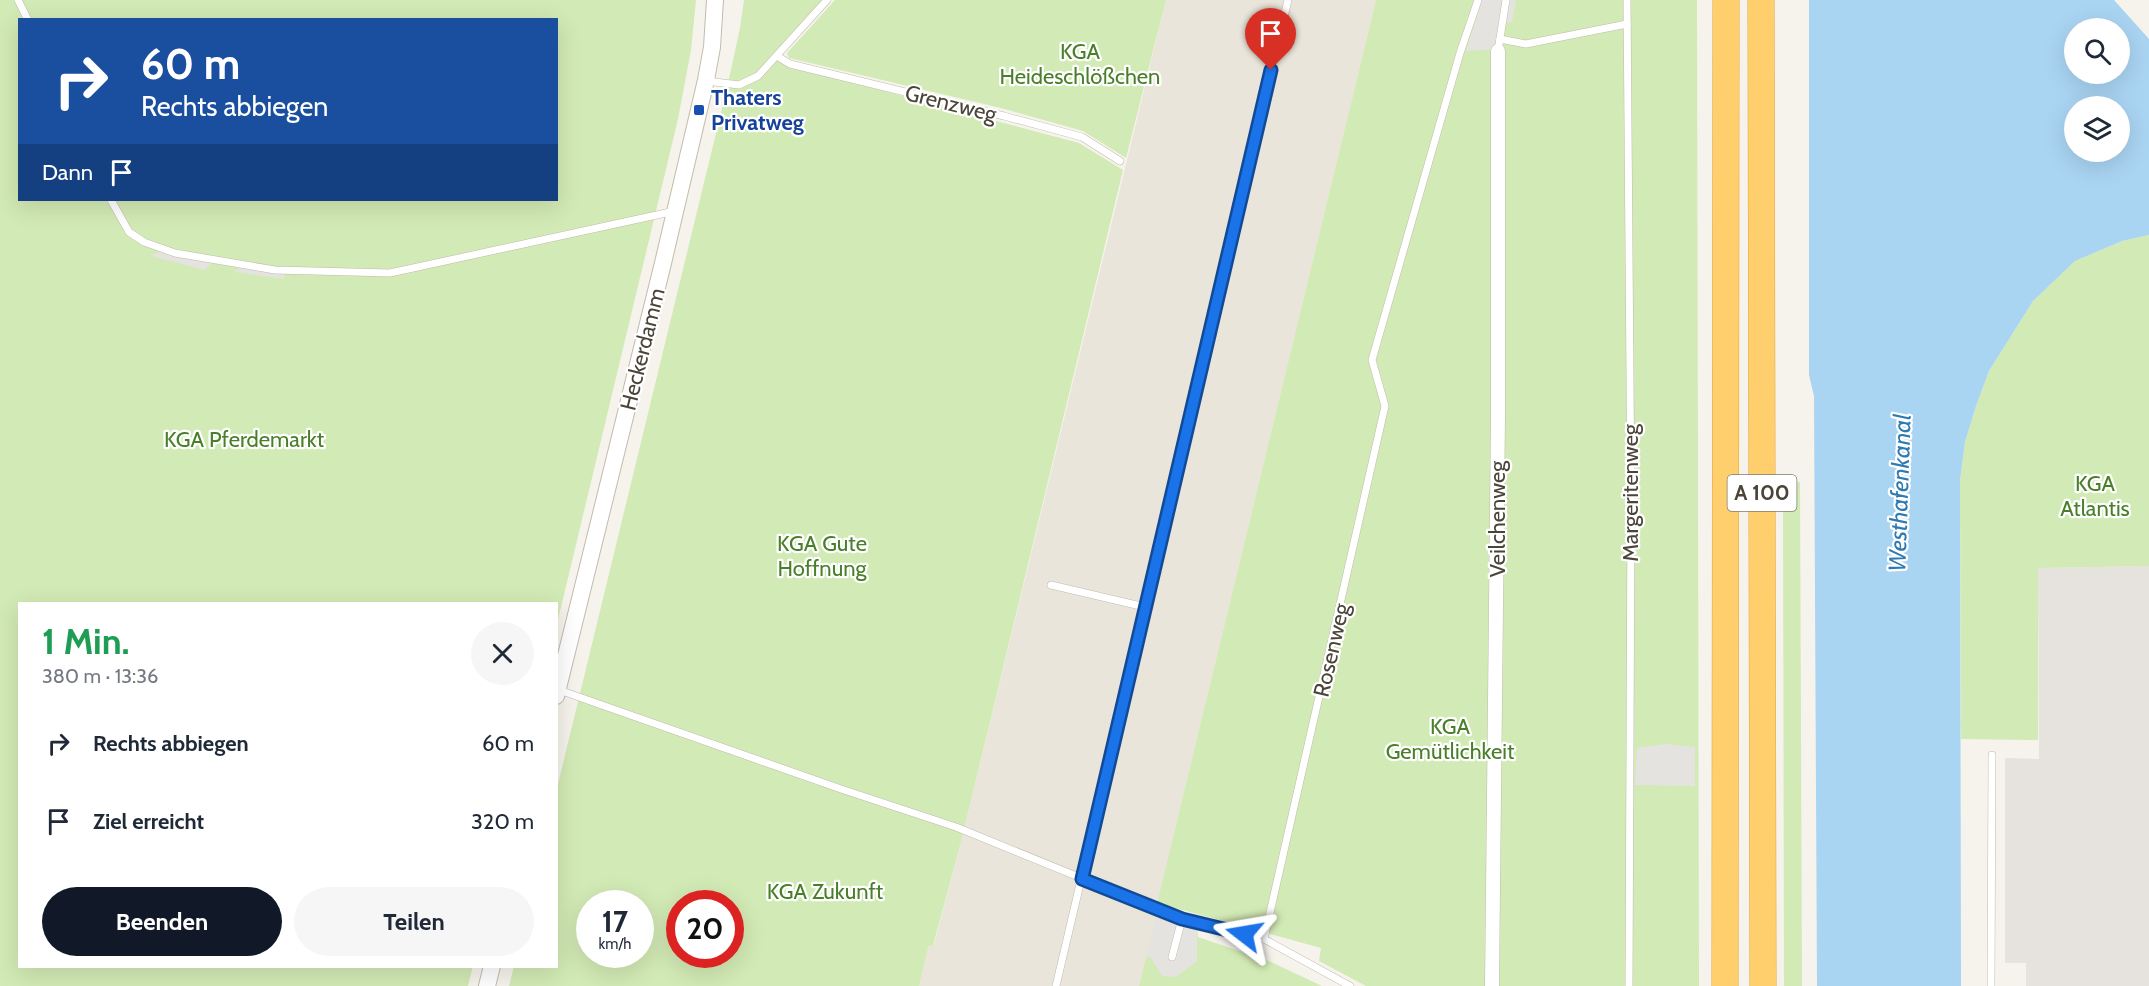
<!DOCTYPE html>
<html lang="de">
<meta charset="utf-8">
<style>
:root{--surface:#fff;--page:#f6f6f7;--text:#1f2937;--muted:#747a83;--accent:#111827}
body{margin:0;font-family:Cabin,sans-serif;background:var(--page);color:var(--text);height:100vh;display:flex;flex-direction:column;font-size:22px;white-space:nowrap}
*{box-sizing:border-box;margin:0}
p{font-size:20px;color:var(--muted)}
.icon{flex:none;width:33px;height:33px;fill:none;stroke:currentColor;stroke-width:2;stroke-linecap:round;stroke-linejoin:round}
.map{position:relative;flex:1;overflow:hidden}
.side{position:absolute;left:18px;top:602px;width:540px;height:366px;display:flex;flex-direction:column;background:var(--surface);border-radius:0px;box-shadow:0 6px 24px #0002}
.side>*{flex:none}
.hud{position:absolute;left:18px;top:18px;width:540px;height:183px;border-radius:0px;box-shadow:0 6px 24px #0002;background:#1a4fa0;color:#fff;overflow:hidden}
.fabs{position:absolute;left:2064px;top:18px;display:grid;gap:12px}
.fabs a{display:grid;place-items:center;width:66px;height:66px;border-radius:50%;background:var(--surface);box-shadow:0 6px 24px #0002;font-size:30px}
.speed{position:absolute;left:576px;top:890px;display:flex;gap:12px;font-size:30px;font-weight:700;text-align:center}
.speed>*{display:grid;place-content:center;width:78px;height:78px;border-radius:50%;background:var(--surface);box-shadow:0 6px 24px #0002;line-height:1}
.speed small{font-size:15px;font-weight:400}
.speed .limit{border:9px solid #d22;background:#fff;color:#111}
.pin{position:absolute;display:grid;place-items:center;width:51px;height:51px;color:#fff;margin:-62px -26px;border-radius:50% 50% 50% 0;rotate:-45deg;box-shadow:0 0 6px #0007}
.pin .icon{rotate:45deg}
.me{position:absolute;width:66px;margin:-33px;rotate:284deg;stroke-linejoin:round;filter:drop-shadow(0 0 4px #0008)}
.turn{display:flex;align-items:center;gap:21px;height:126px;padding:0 24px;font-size:27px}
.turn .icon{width:78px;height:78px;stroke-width:2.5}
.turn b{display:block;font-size:42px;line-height:51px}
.then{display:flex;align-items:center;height:57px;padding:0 24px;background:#0003;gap:12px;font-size:22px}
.round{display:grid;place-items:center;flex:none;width:63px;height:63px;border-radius:32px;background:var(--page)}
.overview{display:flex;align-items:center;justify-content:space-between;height:102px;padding:0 24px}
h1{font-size:36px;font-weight:700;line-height:45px;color:#1e9e55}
.cta{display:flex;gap:12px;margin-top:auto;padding:12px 24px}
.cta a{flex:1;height:69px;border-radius:36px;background:var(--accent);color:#fff;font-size:24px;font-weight:700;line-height:69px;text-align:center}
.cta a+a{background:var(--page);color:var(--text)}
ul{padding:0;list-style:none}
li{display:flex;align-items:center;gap:18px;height:78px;padding:0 24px}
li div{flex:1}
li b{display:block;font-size:22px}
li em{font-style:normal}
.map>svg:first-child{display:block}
.residential{fill:#eae5da}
.industrial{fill:#e6e2dd}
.green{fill:#d2eab5;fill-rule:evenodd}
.parking{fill:#e5e3e0}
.water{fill:#a9d4f2;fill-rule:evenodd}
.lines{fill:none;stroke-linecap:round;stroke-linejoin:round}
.service-casing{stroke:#c2bbae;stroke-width:8}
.minor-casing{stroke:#c2bbae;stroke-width:15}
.tertiary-casing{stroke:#c2bbae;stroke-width:18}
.motorway-casing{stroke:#e0a43c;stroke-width:27}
.service{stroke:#fff;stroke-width:7}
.minor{stroke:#fff;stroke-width:14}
.tertiary{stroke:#fff;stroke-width:16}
.motorway{stroke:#ffcf6e;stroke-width:26}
.route-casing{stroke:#114b97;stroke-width:15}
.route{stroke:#1a73e8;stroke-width:10}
.transit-dot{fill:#1a4fb4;stroke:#fff;stroke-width:2}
.labels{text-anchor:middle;stroke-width:4.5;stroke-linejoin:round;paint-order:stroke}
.shield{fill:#fff;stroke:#817c74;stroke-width:1.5}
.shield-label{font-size:21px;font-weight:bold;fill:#4b4439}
.park-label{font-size:22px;fill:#4a7f2a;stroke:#fff}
.transit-label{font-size:22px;font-weight:bold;fill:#164399;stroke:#fff;text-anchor:start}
.street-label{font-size:22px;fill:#4b4439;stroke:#fff}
.water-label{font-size:24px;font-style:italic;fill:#2e7ab2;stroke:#fff}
</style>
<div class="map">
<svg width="2149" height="986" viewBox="0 0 2149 986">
<rect width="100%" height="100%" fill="#f6f3ec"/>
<path class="residential" d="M1166 0H1376L1157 903 1156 915 1139 986H919L929 945H934L962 838Z"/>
<path class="industrial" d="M2149 566V986H2026V963H2005V758L2039 759 2038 568Z"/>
<g class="green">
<path d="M0 0H696L691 50 678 119 557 624 556 603H20V966H473L468 986H0ZM20 20H556V200H20Z"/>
<path d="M744 0H831L776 58 786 65 1079 143 1123 170 962 838 933 946 929 945 919 986H509L514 966H556L557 788 727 88 740 28ZM590 903H640V954H590ZM680 903H730V954H680Z"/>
<path d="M835 0H1166L1126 158 1083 131 1001 108 789 58 787 53Z"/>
<path d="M1376 0H1697L1699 986H1366L1319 961 1321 948 1157 903Z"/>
<path d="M2149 235V566L2038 568V740L1961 739 1960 480 1965 442 1976 406 1989 371 2033 301 2075 261 2122 241Z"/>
<path d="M1800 482 1802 986H1784L1783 483Z"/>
<path d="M1156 915 1197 927 1198 937 1269 961 1322 986H1139Z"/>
</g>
<g class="parking">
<path d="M1482 0H1516L1512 22H1506L1502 49 1466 51Z"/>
<path d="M162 250 213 261 205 270 151 256Z"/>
<path d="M241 267 285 273 284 279 234 272Z"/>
<path d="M1665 744 1695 747V786L1635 785 1637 748Z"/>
<path d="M1156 915 1197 927V961L1176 977 1162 976 1151 958 1146 957Z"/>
</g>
<path class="water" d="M1809 0H2114L2149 39V235L2122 241 2075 261 2033 301 1989 371 1976 406 1965 442 1960 480 1961 986H1817L1814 396 1809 375ZM2074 28H2120V74H2074ZM2074 106H2120V152H2074Z"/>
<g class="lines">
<defs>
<g id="service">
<path d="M18 0 28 20"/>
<path d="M1627 0 1631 504 1629 986"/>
<path d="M1500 39 1526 44 1627 24"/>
<path d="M1498 51 1506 0"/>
<path d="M777 56 790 64 1004 116 1082 137 1120 161"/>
<path d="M707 81 739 85 758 76 827 0"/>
<path d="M111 200 129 232 144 242 175 253 275 270 390 273 675 211"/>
<path d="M1051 585 1145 607"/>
<path d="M559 690 841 789 956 827 1182 919 1264 939 1350 986"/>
<path d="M1264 939 1385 406 1372 360 1460 53 1478 0"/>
<path d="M1172 957 1182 919"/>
<path d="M1056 986 1288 0"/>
<path d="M1991 986 1992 755"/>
</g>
<path id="minor" d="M1492 986 1498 415V51"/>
<g id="tertiary">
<path d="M556 696 663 263 706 80 712 47 715 0"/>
<path d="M487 986 492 966"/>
</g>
<g id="motorway">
<path d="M1761 0 1763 986"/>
<path d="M1725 986 1726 0"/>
</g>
</defs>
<use href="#service" class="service-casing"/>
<use href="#minor" class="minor-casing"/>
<use href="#tertiary" class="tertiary-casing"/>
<use href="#motorway" class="motorway-casing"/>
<use href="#service" class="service"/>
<use href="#minor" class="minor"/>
<use href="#tertiary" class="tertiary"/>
<use href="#motorway" class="motorway"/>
</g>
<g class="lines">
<defs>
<path id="route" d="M1244 934 1182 919 1082 879 1271 70"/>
</defs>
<use href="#route" class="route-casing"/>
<use href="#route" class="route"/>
</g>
<rect class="transit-dot" x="693" y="104" width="12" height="12" rx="3"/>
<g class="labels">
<rect class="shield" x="1727.5" y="475" width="69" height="36" rx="4.5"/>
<g class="shield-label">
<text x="1762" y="500">A 100</text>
</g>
<g class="park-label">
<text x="1080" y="59">KGA<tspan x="1080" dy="25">Heideschlößchen</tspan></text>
<text x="244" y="447">KGA Pferdemarkt</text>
<text x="2095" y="491">KGA<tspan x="2095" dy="25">Atlantis</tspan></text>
<text x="822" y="551">KGA Gute<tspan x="822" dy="25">Hoffnung</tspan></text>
<text x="1450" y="734">KGA<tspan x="1450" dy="25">Gemütlichkeit</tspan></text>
<text x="825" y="899">KGA Zukunft</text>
</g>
<g class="transit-label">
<text x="711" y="105">Thaters<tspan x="711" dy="25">Privatweg</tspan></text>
</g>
<g class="street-label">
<text transform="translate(951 103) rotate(14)" y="8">Grenzweg</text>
<text transform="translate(642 349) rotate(-76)" y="8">Heckerdamm</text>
<text transform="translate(1630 493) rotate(-90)" y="8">Margeritenweg</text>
<text transform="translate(1497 519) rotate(-90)" y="8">Veilchenweg</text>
<text transform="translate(1331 650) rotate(-77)" y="8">Rosenweg</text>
</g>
<g class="water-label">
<text transform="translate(1900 493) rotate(-88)" y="8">Westhafenkanal</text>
</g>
</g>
</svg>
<div class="fabs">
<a><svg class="icon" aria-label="search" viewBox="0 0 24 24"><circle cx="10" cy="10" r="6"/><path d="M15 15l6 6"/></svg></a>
<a><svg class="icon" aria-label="layers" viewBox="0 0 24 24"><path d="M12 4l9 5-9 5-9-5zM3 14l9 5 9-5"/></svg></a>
</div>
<div class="speed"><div>17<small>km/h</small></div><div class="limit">20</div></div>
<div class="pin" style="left:1271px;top:70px;background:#d93025"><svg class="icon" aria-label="arrive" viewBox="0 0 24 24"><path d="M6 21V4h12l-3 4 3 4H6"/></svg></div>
<svg class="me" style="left:1244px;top:934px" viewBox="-20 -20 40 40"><path d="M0-17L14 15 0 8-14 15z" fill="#1a73e8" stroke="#fff" stroke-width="4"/></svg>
<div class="hud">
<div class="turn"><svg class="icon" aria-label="right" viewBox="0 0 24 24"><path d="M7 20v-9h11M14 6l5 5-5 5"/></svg><div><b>60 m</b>Rechts abbiegen</div></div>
<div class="then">Dann<svg class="icon" aria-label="arrive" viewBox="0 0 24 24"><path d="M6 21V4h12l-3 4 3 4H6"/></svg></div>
</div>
<section class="side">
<div class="overview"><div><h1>1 Min.</h1><p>380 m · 13:36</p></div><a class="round"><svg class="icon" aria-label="close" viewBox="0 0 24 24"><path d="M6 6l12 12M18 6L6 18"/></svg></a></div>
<ul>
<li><svg class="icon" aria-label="right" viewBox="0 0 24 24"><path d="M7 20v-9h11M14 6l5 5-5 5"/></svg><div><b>Rechts abbiegen</b></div><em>60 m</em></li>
<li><svg class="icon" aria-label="arrive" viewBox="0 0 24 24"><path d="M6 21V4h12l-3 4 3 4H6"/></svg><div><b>Ziel erreicht</b></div><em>320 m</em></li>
</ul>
<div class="cta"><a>Beenden</a><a>Teilen</a></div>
</section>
</div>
